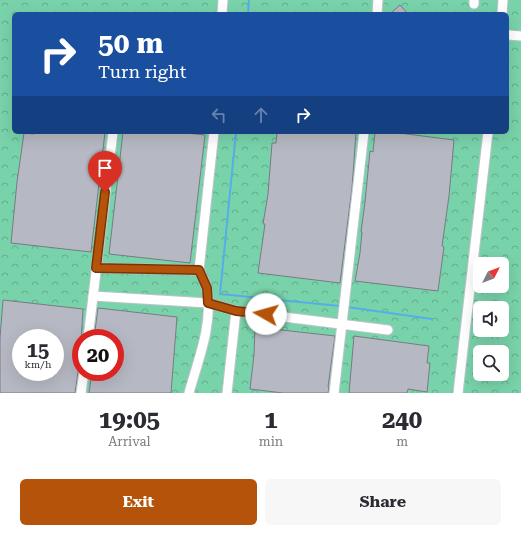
<!DOCTYPE html>
<style>
:root{--surface:#fff;--page:#f7f7f7;--text:#2b2b33;--muted:#7c7c81;--accent:#b45309}
body{margin:0;font-family:"Roboto Serif",serif;background:var(--page);color:var(--text);height:100vh;display:flex;flex-direction:column;font-size:15px;white-space:nowrap}
*{box-sizing:border-box;margin:0}
p{font-size:13px;color:var(--muted)}
.icon{flex:none;width:22px;height:22px;fill:none;stroke:currentColor;stroke-width:2;stroke-linecap:round;stroke-linejoin:round}
.map{position:relative;height:393px;overflow:hidden}
.drawer{display:flex;flex-direction:column;background:var(--surface);flex:1}
.drawer>*{flex:none}
.top-card{position:absolute;left:12px;top:12px;width:497px;height:122px;border-radius:6px;box-shadow:0 4px 16px #0002;background:#1a4fa0;color:#fff;overflow:hidden}
.needle{width:26px;rotate:48deg}
.controls{position:absolute;left:473px;top:257px;display:grid;gap:8px}
.controls a{display:grid;place-items:center;width:36px;height:36px;border-radius:6px;background:var(--surface);box-shadow:0 4px 16px #0002;font-size:20px}
.speed{position:absolute;left:12px;top:329px;display:flex;gap:8px;font-size:20px;font-weight:700;text-align:center}
.speed>*{display:grid;place-content:center;width:52px;height:52px;border-radius:50%;background:var(--surface);box-shadow:0 4px 16px #0002;line-height:1}
.speed small{font-size:10px;font-weight:400}
.speed .limit{border:6px solid #d22;background:#fff;color:#111}
.pin{position:absolute;display:grid;place-items:center;width:34px;height:34px;color:#fff;margin:-41px -17px;border-radius:50% 50% 50% 0;rotate:-45deg;box-shadow:0 0 4px #0007}
.pin .icon{rotate:45deg}
.me{position:absolute;width:44px;margin:-22px;rotate:277deg;stroke-linejoin:round;filter:drop-shadow(0 0 3px #0008)}
.turn{display:flex;align-items:center;gap:14px;height:84px;padding:0 20px;font-size:18px}
.turn .icon{width:52px;height:52px;stroke-width:2.5}
.turn b{display:block;font-size:28px;line-height:34px}
.lanes{display:flex;align-items:center;height:38px;padding:0 20px;background:#0003;justify-content:center;gap:20px;direction:ltr}
.lanes .off{opacity:.35}
.eta{display:flex;justify-content:space-evenly;align-items:center;height:68px;text-align:center}
.eta b{font-size:24px;font-weight:700;line-height:28px}
.action{display:flex;gap:8px;margin-top:auto;padding:8px 20px}
.action a{flex:1;height:46px;border-radius:6px;background:var(--accent);color:#fff;font-size:16px;font-weight:700;line-height:46px;text-align:center}
.action a+a{background:var(--page);color:var(--text)}
.map>svg:first-child{display:block}
.park{fill:url(#park-crowns);fill-rule:evenodd}
.lines{fill:none;stroke-linecap:round;stroke-linejoin:round}
.stream{stroke:#56adea;stroke-width:2}
.building{fill:#b6b9c3;stroke:#787b84;fill-rule:evenodd}
.minor-casing{stroke:#c0c3cd;stroke-width:11}
.minor{stroke:#fff;stroke-width:9}
.route-casing{stroke:#753606;stroke-width:10}
.route{stroke:#b45309;stroke-width:7}
</style>
<div class="map">
<svg width="521" height="393" viewBox="0 0 521 393">
<defs>
<pattern id="park-crowns" width="20" height="18" patternUnits="userSpaceOnUse"><rect width="20" height="18" fill="#79d3aa"/><path d="M2 6a3 3 0 1 1 6 0M12 15a3 3 0 1 1 6 0" fill="none" stroke="#64ac8b"/></pattern>
</defs>
<rect width="100%" height="100%" fill="#ebeef8"/>
<path class="park" d="M0 0H521V393H0ZM14 14H507V132H14ZM480 264H502V286H480ZM480 308H502V330H480ZM21 338H55V372H21ZM81 338H115V372H81ZM480 352H502V374H480Z"/>
<g class="lines">
<g class="stream">
<path d="M248 14 249 0"/>
<path d="M236 132 220 294 340 306"/>
<path d="M347 307 432 319"/>
</g>
</g>
<g class="building">
<path d="M400 5 408 14H390Z"/>
<path d="M35 132H105L91 252 11 243 17 182 24 133 34 134Z"/>
<path d="M123 132H176L205 135 190 263 109 254Z"/>
<path d="M277 132H356L352 188 340 283 258 273 265 224H263L268 194 272 143H276Z"/>
<path d="M375 132H391L454 140 449 196 442 246 444 247 438 291 355 281 360 253 362 232H361L365 202 370 151 373 152Z"/>
<path d="M3 300 83 309 80 359 75 393H0V338ZM21 338H55V374L21 372Z"/>
<path d="M98 308 177 317 171 393H89L92 372H115V338H94Z"/>
<path d="M255 327 335 336 328 387H329L328 393H283L250 389 254 355Z"/>
<path d="M354 336 429 346 427 363H430L427 392 408 389 407 393H349Z"/>
</g>
<g class="lines">
<defs>
<g id="minor">
<path d="M474 4V0"/>
<path d="M222 14 223 0"/>
<path d="M377 14 378 0"/>
<path d="M502 14 503 0"/>
<path d="M507 35 521 36"/>
<path d="M96 268 199 270"/>
<path d="M93 296 208 303 236 311 388 330"/>
<path d="M88 338 113 132"/>
<path d="M81 393 84 372"/>
<path d="M189 393C198 360 213 325 207 290 206 283 202 276 199 270L214 132"/>
<path d="M227 393 236 311"/>
<path d="M334 393 364 132"/>
<path d="M458 393 488 132"/>
</g>
</defs>
<use href="#minor" class="minor-casing"/>
<use href="#minor" class="minor"/>
</g>
<g class="lines">
<defs>
<path id="route" d="M105 192 96 268 199 270 207 288 208 303 236 311 266 314"/>
</defs>
<use href="#route" class="route-casing"/>
<use href="#route" class="route"/>
</g>
</svg>
<div class="controls">
<a><svg class="needle" viewBox="-14 -14 28 28"><path d="M0-13l5 13h-10z" fill="#e53935"/><path d="M0 13l5-13h-10z" fill="#7c7c81"/></svg></a>
<a><svg class="icon" aria-label="sound" viewBox="0 0 24 24"><path d="M4 9h4l5-4v14l-5-4H4zM17 9q2 3 0 6"/></svg></a>
<a><svg class="icon" aria-label="search" viewBox="0 0 24 24"><circle cx="10" cy="10" r="6"/><path d="M15 15l6 6"/></svg></a>
</div>
<div class="speed"><div>15<small>km/h</small></div><div class="limit">20</div></div>
<div class="pin" style="left:105px;top:192px;background:#d93025"><svg class="icon" aria-label="arrive" viewBox="0 0 24 24"><path d="M6 21V4h12l-3 4 3 4H6"/></svg></div>
<svg class="me" style="left:266px;top:314px" viewBox="-20 -20 40 40"><circle r="19" fill="#fff"/><path d="M0-13L10 11 0 6-10 11z" fill="#b45309"/></svg>
<div class="top-card">
<div class="turn"><svg class="icon" aria-label="right" viewBox="0 0 24 24"><path d="M7 20v-9h11M14 6l5 5-5 5"/></svg><div><b>50 m</b>Turn right</div></div>
<div class="lanes"><svg class="icon off" aria-label="left" viewBox="0 0 24 24"><path d="M17 20v-9H6M10 6l-5 5 5 5"/></svg><svg class="icon off" aria-label="ahead" viewBox="0 0 24 24"><path d="M12 20V5M6 11l6-6 6 6"/></svg><svg class="icon" aria-label="right" viewBox="0 0 24 24"><path d="M7 20v-9h11M14 6l5 5-5 5"/></svg></div>
</div>
</div>
<section class="drawer">
<div class="eta">
<div><b>19:05</b><p>Arrival</p></div>
<div><b>1</b><p>min</p></div>
<div><b>240</b><p>m</p></div>
</div>
<div class="action"><a>Exit</a><a>Share</a></div>
</section>
